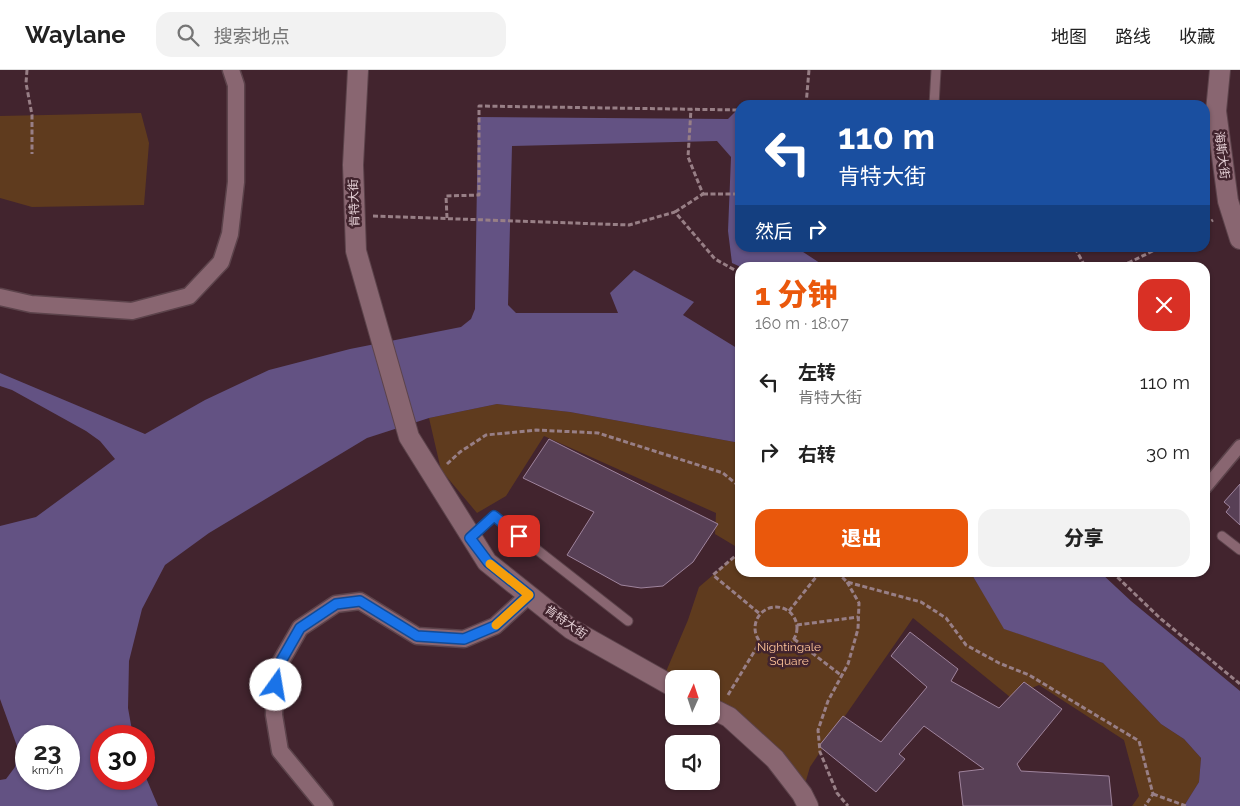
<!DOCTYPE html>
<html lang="zh">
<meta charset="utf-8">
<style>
:root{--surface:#fff;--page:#f2f2f2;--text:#222;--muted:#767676;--line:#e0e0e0;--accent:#ea580c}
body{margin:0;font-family:Raleway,"Noto Sans SC",sans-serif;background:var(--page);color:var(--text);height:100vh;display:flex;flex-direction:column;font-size:19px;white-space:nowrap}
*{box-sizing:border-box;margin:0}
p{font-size:16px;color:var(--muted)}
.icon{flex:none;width:28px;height:28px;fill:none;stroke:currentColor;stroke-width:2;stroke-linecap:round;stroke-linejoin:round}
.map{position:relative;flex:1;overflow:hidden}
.side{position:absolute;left:735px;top:192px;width:475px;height:315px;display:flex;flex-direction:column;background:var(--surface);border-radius:15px;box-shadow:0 1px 4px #0004}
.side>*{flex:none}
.banner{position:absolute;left:735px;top:30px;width:475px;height:152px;border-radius:15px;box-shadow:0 1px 4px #0004;background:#1a4fa0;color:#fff;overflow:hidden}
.needle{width:32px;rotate:3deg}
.controls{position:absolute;left:665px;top:600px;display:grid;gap:10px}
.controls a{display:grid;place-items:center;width:55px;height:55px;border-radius:10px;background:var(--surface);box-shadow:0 1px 4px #0004;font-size:25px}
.speed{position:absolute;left:15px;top:655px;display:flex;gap:10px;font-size:25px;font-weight:700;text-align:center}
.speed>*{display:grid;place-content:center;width:65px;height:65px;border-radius:50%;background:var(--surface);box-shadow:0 1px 4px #0004;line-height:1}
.speed small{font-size:12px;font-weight:400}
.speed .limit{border:8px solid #d22;background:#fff;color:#111}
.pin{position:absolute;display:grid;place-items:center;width:42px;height:42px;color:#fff;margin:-21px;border-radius:10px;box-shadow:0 2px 8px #0006}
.me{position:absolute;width:55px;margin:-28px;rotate:13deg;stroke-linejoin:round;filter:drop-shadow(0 0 4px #0008)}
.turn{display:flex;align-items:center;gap:18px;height:105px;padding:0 20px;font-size:22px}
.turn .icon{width:65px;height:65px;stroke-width:2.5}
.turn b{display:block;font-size:35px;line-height:42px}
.then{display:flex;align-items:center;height:48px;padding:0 20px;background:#0003;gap:10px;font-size:19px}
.round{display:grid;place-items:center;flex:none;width:52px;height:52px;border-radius:15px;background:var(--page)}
.head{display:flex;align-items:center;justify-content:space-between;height:85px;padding:0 20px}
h1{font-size:30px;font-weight:800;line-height:38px;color:var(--accent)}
.action{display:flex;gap:10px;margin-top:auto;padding:10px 20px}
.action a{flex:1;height:58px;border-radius:15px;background:var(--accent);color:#fff;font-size:20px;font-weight:800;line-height:58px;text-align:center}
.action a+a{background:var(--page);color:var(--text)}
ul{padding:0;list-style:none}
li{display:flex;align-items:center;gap:15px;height:70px;padding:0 20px}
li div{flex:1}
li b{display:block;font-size:19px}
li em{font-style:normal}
header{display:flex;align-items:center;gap:30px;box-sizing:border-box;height:70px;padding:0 25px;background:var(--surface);border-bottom:1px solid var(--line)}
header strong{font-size:24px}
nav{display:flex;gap:28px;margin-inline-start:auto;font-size:18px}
.search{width:350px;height:45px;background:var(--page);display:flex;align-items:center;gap:12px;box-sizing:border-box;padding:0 18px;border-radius:15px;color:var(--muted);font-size:19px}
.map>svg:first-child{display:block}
.green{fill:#5f3b1e}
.water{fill:#635283;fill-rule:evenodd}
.building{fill:#584056;stroke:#9f849d}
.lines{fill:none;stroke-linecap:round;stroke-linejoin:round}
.service-casing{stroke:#5c434b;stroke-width:11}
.pedestrian-casing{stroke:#5c434b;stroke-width:15}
.minor-casing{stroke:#5c434b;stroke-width:19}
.tertiary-casing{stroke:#5c434b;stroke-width:22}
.path{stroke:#987f86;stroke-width:3;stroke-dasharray:5 2.5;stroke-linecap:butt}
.service{stroke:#896671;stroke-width:9}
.pedestrian{stroke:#896671;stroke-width:12}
.minor{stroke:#896671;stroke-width:16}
.tertiary{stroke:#896671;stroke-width:20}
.route-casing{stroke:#114b97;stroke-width:12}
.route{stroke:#1a73e8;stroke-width:9}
.slow{stroke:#f59e0b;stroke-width:9}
.labels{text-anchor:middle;stroke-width:5;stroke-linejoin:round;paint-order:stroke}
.street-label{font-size:12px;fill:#e4cfd5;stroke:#42242e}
.park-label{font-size:12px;fill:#ffc59a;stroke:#42242e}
</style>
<header>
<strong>Waylane</strong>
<div class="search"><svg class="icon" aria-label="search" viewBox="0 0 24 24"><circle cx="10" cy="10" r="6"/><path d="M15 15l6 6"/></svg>搜索地点</div>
<nav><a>地图</a><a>路线</a><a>收藏</a></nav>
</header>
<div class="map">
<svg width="1240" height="736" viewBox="0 0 1240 736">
<rect width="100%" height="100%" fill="#42242e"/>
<g class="green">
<path d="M141 43 149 73 144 135 32 137 0 128V46Z"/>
<path d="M497 334 570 342 740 373V479L715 464 716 443 544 366 506 426 477 443 441 400 429 348Z"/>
<path d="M740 482V502L971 503 1005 559 1103 593 1161 654 1184 669 1201 688 1199 712 1184 736H1132L1139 726 1124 670 1039 615 1010 627 913 548 820 682 810 697 802 724 711 638V609L662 611 688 550 699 517Z"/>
</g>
<g class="water">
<path d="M736 41H740V178H797L826 197 743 198 732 193 728 161 731 87 717 71 512 76 508 235 516 243H618L610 223 634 200 694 232 683 245 740 280V373L570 342 497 334 429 348 367 368 209 463 165 495 142 539 129 591 128 638 133 666H101V709H144V703L158 736H0V710L6 709 15 697 17 676 0 629V456L36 447 115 389 100 371 86 361 12 320 0 316V303L145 364 205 330 269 300 350 279 461 257 471 249 475 239 478 47 728 49ZM26 666H69V709H26Z"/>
<path d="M971 503H1101L1131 531 1240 621V736H1184L1199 712 1201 688 1184 669 1161 654 1103 593 1004 559Z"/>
</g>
<g class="building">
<path d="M549 369 718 454 693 492 663 516 641 518 621 515 567 485 594 442 523 408Z"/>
<path d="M1240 414V455L1226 442 1230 437 1224 432Z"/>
<path d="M910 562 958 599 951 611 999 638 1024 612 1062 639 1017 694 1021 701 1109 706 1112 736H963L959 702 984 699 924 656 899 684 905 689 876 722 819 676 843 646 881 672 927 617 891 586Z"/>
</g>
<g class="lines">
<defs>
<g id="service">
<path d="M934 35 936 0"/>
<path d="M1222 466 1240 480"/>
<path d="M470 468 494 446 628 551"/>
</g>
<path id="pedestrian" d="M1205 418 1240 376"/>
<g id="minor">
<path d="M0 227 31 234 132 241 189 226 221 192 230 164 236 112V15L231 0"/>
<path d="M325 736 280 681 274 645 276 600 300 558 336 534 360 531 417 566 464 569 495 556 529 525"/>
</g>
<g id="tertiary">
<path d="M358 0 353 95 356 181 409 367 487 492 571 559 674 617"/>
<path d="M1220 0 1216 41 1228 131 1240 169"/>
<path d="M711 638 729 647 775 689 802 724 808 736"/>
</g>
</defs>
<use href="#service" class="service-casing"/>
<use href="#pedestrian" class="pedestrian-casing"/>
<use href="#minor" class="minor-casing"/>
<use href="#tertiary" class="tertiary-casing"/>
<g class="path">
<path d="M27 0 26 13 32 45V84"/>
<path d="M806 35 809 0"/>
<path d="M703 124H740"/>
<path d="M675 142 703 124 688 87 691 39"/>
<path d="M373 146 629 155 675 142 715 189 740 203"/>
<path d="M447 148 446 126 479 125V36L740 40"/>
<path d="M1205 155 1213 150"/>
<path d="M1075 178 1086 198"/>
<path d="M1128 193 1159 178"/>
<path d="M1121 198 1128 193 1131 198"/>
<path d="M447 394 460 382 486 365 536 360 598 363 723 403 740 417"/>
<path d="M740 482 713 505 760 544"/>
<path d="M837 502 847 512 921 532 946 548 966 575 999 593 1029 605 1139 671 1153 724 1145 736"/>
<path d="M1112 502 1161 549 1240 614"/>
<path d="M847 512 859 533 858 559 848 594 828 631 818 660 820 682 837 723 848 736"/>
<circle cx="776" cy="558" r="21"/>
<path d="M789 541 820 502"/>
<path d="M797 555 858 547"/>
<path d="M794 569 842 606"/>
<path d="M728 625 760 572"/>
<path d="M1153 724 1186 736"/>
</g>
<use href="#service" class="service"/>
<use href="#pedestrian" class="pedestrian"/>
<use href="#minor" class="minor"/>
<use href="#tertiary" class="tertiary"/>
</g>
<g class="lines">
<defs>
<path id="route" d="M276 615V600L300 558 336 534 360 531 417 566 464 569 495 556 529 525 488 492 470 468 494 446 519 466"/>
</defs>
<use href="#route" class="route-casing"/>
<use href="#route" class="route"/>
<path class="slow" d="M490 494 529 525 496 555"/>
</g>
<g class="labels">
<g class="street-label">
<text transform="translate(1222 85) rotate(83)" y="4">海斯大街</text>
<text transform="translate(354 133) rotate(-92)" y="4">肯特大街</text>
<text transform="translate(566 552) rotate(35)" y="4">肯特大街</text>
</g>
<g class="park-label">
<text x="789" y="581">Nightingale<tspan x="789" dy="14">Square</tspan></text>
</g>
</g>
</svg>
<div class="controls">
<a><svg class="needle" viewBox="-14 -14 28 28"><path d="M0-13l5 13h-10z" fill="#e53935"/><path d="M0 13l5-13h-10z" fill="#767676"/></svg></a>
<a><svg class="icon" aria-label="sound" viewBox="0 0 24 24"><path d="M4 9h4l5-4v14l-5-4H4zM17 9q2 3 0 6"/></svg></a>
</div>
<div class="speed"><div>23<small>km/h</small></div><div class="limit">30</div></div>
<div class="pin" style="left:519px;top:466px;background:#d93025"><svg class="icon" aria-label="arrive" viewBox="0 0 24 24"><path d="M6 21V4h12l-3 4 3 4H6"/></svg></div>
<svg class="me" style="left:276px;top:615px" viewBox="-20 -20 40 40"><circle r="19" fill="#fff"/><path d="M0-13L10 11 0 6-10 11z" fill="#1a73e8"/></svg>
<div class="banner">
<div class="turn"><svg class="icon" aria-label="left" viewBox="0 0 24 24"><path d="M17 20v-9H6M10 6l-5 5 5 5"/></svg><div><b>110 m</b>肯特大街</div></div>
<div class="then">然后<svg class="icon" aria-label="right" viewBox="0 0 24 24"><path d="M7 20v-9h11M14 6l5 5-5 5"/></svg></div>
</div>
<section class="side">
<div class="head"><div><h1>1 分钟</h1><p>160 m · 18:07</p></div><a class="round" style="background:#d93025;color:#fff"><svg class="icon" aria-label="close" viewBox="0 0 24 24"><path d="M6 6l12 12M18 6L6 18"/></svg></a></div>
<ul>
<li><svg class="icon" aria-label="left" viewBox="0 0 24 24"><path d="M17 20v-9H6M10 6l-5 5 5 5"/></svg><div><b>左转</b><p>肯特大街</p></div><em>110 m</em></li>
<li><svg class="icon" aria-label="right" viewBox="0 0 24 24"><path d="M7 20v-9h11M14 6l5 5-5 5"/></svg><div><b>右转</b></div><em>30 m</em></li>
</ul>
<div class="action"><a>退出</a><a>分享</a></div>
</section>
</div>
